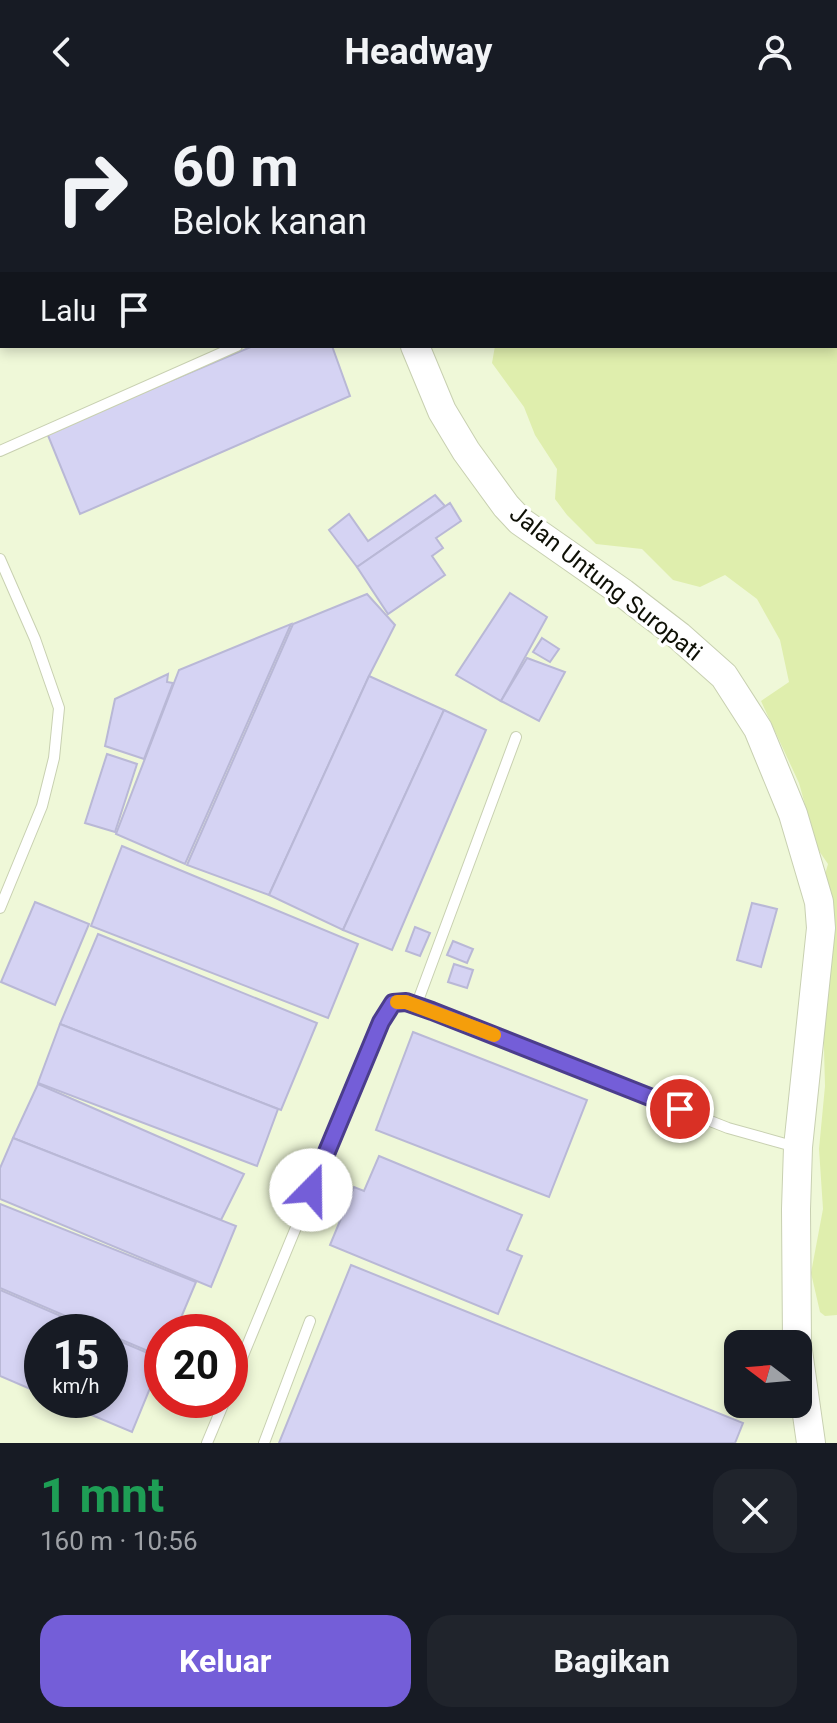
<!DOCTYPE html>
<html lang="id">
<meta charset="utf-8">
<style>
:root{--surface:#171b24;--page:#20242c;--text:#f1f3f6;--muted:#9ea1a6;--accent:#745ed8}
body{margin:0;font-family:Roboto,sans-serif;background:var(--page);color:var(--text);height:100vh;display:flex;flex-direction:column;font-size:30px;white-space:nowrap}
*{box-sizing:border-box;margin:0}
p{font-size:26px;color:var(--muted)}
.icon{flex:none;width:44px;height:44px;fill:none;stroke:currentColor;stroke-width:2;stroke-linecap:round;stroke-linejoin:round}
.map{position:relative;height:1339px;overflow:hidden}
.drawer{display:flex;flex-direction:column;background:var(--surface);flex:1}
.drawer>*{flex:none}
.hud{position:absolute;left:0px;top:0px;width:838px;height:244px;box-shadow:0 4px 12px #0003;background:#171b24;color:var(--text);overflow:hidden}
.needle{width:52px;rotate:286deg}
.tools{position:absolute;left:724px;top:1226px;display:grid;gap:16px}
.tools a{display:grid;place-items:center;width:88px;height:88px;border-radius:16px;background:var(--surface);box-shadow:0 4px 12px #0003;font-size:40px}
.speed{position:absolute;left:24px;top:1210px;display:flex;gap:16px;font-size:40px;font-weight:700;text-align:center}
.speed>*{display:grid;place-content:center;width:104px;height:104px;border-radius:50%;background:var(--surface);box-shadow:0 4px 12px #0003;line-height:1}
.speed small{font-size:20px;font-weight:400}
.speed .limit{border:12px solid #d22;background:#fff;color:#111}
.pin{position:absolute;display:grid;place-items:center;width:68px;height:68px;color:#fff;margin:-34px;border:4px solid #fff;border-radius:50%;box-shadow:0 2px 8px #0007}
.me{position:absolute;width:88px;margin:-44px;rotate:22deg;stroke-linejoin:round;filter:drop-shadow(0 0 6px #0008)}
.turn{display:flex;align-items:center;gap:28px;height:168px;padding:0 40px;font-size:36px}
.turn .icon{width:104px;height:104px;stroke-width:2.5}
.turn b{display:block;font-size:56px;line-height:68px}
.then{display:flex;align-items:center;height:76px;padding:0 40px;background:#0003;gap:16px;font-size:30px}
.round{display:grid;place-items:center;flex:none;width:84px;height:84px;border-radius:24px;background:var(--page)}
.overview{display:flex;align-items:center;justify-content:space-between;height:136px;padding:0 40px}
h1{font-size:48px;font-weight:700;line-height:60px;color:#1e9e55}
.action{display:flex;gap:16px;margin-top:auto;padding:16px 40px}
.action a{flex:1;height:92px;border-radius:24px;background:var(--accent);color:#fff;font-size:32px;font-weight:700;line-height:92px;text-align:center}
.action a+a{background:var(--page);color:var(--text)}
header{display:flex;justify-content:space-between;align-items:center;height:104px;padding:0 40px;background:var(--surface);font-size:36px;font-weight:700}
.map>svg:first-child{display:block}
.green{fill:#dfeead}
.building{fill:#d5d3f3;stroke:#b9b8d6;stroke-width:2}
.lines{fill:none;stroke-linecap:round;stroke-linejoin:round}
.service-casing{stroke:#c8d0b1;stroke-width:12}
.secondary-casing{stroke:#c8d0b1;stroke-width:30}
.service{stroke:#fff;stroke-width:10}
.secondary{stroke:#fff;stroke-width:28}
.route-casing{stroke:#4b3d8c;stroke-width:20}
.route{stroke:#745ed8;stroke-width:14}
.slow{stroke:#f59e0b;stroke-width:14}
.labels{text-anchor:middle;stroke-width:7;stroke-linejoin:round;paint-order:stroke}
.street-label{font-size:24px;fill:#0e1006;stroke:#fff}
</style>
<header><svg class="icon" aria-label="back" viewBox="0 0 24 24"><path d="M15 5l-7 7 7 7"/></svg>Headway<svg class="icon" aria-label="person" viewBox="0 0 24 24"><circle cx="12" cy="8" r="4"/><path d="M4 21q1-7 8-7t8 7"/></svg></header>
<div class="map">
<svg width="837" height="1339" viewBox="0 0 837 1339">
<rect width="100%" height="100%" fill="#eff8d8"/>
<path class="green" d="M772 0H837V1211L825 1212 820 1208 811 1169 823 1105 819 1045 825 982 823 907 834 836 824 774 828 760 817 744 799 679 761 597 789 578 780 536 757 495 725 471 700 483 673 476 642 445 596 440 567 411 555 395 557 365 535 331 524 303 492 259 495 242H836V2H772Z"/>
<g class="building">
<path d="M253 242H332L350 292 80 410 47 329Z"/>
<path d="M435 391 445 402 357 463 329 426 349 410 368 437Z"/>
<path d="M450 399 461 417 436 434 443 444 432 452 445 471 388 510 357 463Z"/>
<path d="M510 489 547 513 501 597 456 571Z"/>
<path d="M367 490 395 521 369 572 269 791 187 761 293 520Z"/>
<path d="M291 520 185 760 116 730 179 566Z"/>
<path d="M542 534 559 545 550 558 533 548Z"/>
<path d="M527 554 565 568 539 617 501 597Z"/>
<path d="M168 570 167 578 173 579 144 655 105 642 115 595Z"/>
<path d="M369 572 444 606 343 826 269 791Z"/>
<path d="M444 606 486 626 392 846 343 826Z"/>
<path d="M107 650 137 660 115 728 85 719Z"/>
<path d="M122 742 358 840 328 914 91 822Z"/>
<path d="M35 798 89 820 55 901 1 878Z"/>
<path d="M752 799 777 805 761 863 737 856Z"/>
<path d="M415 823 430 829 420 852 406 847Z"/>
<path d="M98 830 317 919 281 1006 60 920Z"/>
<path d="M453 837 473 845 467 859 447 851Z"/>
<path d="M454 860 473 866 467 884 448 878Z"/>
<path d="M60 920 278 1005 257 1062 38 979Z"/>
<path d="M413 928 587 996 549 1093 376 1026Z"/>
<path d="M38 980 244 1070 221 1116 13 1034Z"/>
<path d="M13 1034 236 1122 211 1183 0 1095V1064Z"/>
<path d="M379 1052 522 1111 507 1146 522 1152 498 1210 330 1141 354 1083 364 1087Z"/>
<path d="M0 1100 196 1178 175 1228H162V1253L110 1231V1228H103L0 1184Z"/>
<path d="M351 1161 743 1319 735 1339H279Z"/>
<path d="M0 1186 98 1228H42V1290L0 1272Z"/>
<path d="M110 1233 162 1255 132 1328 56 1296H110Z"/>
</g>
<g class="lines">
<defs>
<g id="service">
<path d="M96 2 101 0"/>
<path d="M488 2 490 0"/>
<path d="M0 39 2 38"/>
<path d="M0 347 237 242"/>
<path d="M0 455 35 535 59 604 54 654 42 702 0 804"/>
<path d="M416 902 516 633"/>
<path d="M230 1283 381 918 393 899 406 898 432 907 728 1024 796 1043"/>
<path d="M207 1339 225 1296"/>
<path d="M264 1339 310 1217"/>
</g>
<g id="secondary">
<path d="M326 0 327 2"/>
<path d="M415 242 442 307 466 347 506 402 520 417 623 489 679 532 724 572 758 625 793 710 819 798 821 824 798 1043 796 1105 797 1240"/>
<path d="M798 1247 811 1339"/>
</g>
</defs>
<use href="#service" class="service-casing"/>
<use href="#secondary" class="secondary-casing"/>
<use href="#service" class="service"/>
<use href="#secondary" class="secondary"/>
</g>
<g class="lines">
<defs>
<path id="route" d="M311 1086 381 918 393 899 406 898 432 907 680 1005"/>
</defs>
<use href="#route" class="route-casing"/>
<use href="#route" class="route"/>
<path class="slow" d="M397 898H406L494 931"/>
</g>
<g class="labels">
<g class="street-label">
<text transform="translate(606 479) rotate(38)" y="8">Jalan Untung Suropati</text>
</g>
</g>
</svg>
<div class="tools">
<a><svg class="needle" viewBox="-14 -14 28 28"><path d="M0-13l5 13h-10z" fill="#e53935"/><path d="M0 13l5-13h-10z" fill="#9ea1a6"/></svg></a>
</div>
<div class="speed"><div>15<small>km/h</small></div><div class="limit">20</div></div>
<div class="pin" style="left:680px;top:1005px;background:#d93025"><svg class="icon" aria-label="arrive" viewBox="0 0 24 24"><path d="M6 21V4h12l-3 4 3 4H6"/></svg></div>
<svg class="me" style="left:311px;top:1086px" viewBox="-20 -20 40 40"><circle r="19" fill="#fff"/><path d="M0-13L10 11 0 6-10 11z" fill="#745ed8"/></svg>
<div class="hud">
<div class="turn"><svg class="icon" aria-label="right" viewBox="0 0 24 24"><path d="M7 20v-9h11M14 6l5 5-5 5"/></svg><div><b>60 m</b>Belok kanan</div></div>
<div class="then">Lalu<svg class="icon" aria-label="arrive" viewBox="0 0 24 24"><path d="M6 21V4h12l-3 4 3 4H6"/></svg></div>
</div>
</div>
<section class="drawer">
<div class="overview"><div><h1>1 mnt</h1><p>160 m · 10:56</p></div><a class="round"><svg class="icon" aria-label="close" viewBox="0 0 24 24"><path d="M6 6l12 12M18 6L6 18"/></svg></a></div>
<div class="action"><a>Keluar</a><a>Bagikan</a></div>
</section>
